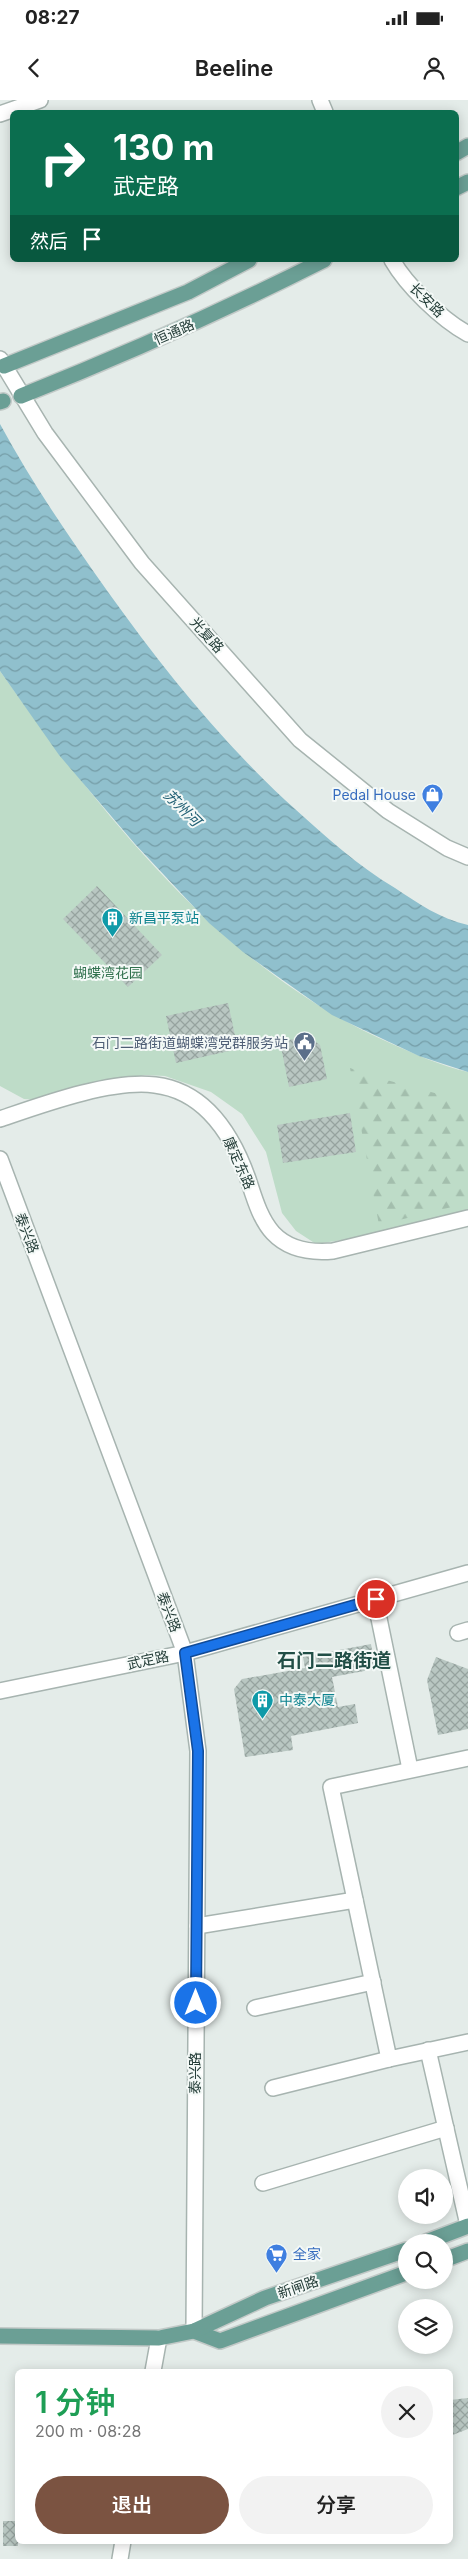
<!DOCTYPE html>
<html lang="zh">
<meta charset="utf-8">
<style>
:root{--surface:#fff;--page:#f2f2f2;--text:#222;--muted:#767676;--accent:#7b5341}
body{margin:0;font-family:Inter,"Noto Sans SC",sans-serif;background:var(--page);color:var(--text);height:100vh;display:flex;flex-direction:column;font-size:19px;white-space:nowrap}
*{box-sizing:border-box;margin:0}
p{font-size:16px;color:var(--muted)}
.icon{flex:none;width:28px;height:28px;fill:none;stroke:currentColor;stroke-width:2;stroke-linecap:round;stroke-linejoin:round}
.map{position:relative;flex:1;overflow:hidden}
.side{position:absolute;left:15px;top:2269px;width:438px;height:175px;display:flex;flex-direction:column;background:var(--surface);border-radius:8px;box-shadow:0 2px 12px #0003}
.side>*{flex:none}
.hud{position:absolute;left:10px;top:10px;width:449px;height:152px;border-radius:8px;box-shadow:0 2px 12px #0003;background:#0b6e4f;color:#fff;overflow:hidden}
.tools{position:absolute;left:398px;top:2069px;display:grid;gap:10px}
.tools a{display:grid;place-items:center;width:55px;height:55px;border-radius:50%;background:var(--surface);box-shadow:0 2px 12px #0003;font-size:25px}
.pin{position:absolute;display:grid;place-items:center;width:42px;height:42px;color:#fff;margin:-21px;border:2px solid #fff;border-radius:50%;box-shadow:0 1px 5px #0007}
.me{position:absolute;width:55px;margin:-28px;rotate:0deg;stroke-linejoin:round;filter:drop-shadow(0 0 4px #0008)}
.turn{display:flex;align-items:center;gap:18px;height:105px;padding:0 20px;font-size:22px}
.turn .icon{width:65px;height:65px;stroke-width:2.5}
.turn b{display:block;font-size:35px;line-height:42px}
.then{display:flex;align-items:center;height:48px;padding:0 20px;background:#0003;gap:10px;font-size:19px}
.round{display:grid;place-items:center;flex:none;width:52px;height:52px;border-radius:26px;background:var(--page)}
.headline{display:flex;align-items:center;justify-content:space-between;height:85px;padding:0 20px}
h1{font-size:30px;font-weight:600;line-height:38px;color:#1e9e55}
.primary-button{display:flex;gap:10px;margin-top:auto;padding:10px 20px}
.primary-button a{flex:1;height:58px;border-radius:30px;background:var(--accent);color:#fff;font-size:20px;font-weight:600;line-height:58px;text-align:center}
.primary-button a+a{background:var(--page);color:var(--text)}
.status{display:flex;justify-content:space-between;align-items:center;height:35px;padding:0 25px;background:var(--surface);direction:ltr}
.status svg{height:14px;fill:currentColor}
header{display:flex;justify-content:space-between;align-items:center;height:65px;padding:0 20px;background:var(--surface);font-size:22px;font-weight:600}
.map>svg:first-child{display:block}
.green{fill:#bedcc8}
.forest{fill:url(#forest-firs)}
.water{fill:url(#water-waves)}
.building{fill:url(#building-cross-hatch)}
.lines{fill:none;stroke-linecap:round;stroke-linejoin:round}
.minor-casing{stroke:#a7b4b0;stroke-width:18}
.major-casing{stroke:#c2c9c7;stroke-width:18}
.minor{stroke:#fff;stroke-width:15}
.major{stroke:#6b9f95;stroke-width:15}
.route-casing{stroke:#114b97;stroke-width:12}
.route{stroke:#1a73e8;stroke-width:9}
.labels{text-anchor:middle;stroke-width:4;stroke-linejoin:round;paint-order:stroke}
.street-label{font-size:14px;fill:#243d38;stroke:#f4f9f7}
.shop-label{font-size:14px;fill:#366cbe;stroke:#f4f9f7;text-anchor:end}
.culture-label{font-size:14px;fill:#0d838f;stroke:#f4f9f7;text-anchor:start}
.park-label{font-size:14px;fill:#31714e;stroke:#f4f9f7}
.service-label{font-size:14px;fill:#4e5e75;stroke:#f4f9f7;text-anchor:end}
.water-label{font-size:15px;font-style:italic;fill:#226175;stroke:#f4f9f7}
.district-label{font-size:19px;font-weight:bold;fill:#214e46;stroke:#f4f9f7}
</style>
<div class="status"><b>08:27</b><svg viewBox="0 0 49 12"><path d="M0 12V9h3v3zM5 12V6h3v6zM10 12V3h3v9zM15 12V0h3v12zM26 1h20v11H26zM47 4h2v5h-2z"/></svg></div>
<header><svg class="icon" aria-label="back" viewBox="0 0 24 24"><path d="M15 5l-7 7 7 7"/></svg>Beeline<svg class="icon" aria-label="person" viewBox="0 0 24 24"><circle cx="12" cy="8" r="4"/><path d="M4 21q1-7 8-7t8 7"/></svg></header>
<div class="map">
<svg width="468" height="2459" viewBox="0 0 468 2459">
<defs>
<pattern id="forest-firs" width="22" height="20" patternUnits="userSpaceOnUse" patternTransform="scale(1.25)"><rect width="22" height="20" fill="#bedcc8"/><path d="M5 1l3.5 6h-7zM16 11l3.5 6h-7z" fill="#a3bead"/></pattern>
<pattern id="water-waves" width="16" height="10" patternUnits="userSpaceOnUse" patternTransform="scale(1.25)"><rect width="16" height="10" fill="#90c0cd"/><path d="M0 5q4-4 8 0t8 0" fill="none" stroke="#759da7"/></pattern>
<pattern id="building-cross-hatch" width="8" height="8" patternUnits="userSpaceOnUse" patternTransform="scale(1.25)"><rect width="8" height="8" fill="#b9c7c2"/><path d="M0 0l8 8M0 8l8-8" fill="none" stroke="#96a39f"/></pattern>
</defs>
<rect width="100%" height="100%" fill="#e4ece9"/>
<path class="green" d="M0 571C103 716 223 870 390 943 415 954 441 966 468 972V1112L381 1134 316 1144 296 1131 282 1113 266 1052 242 1014 211 992 165 976 145 975 41 1000 24 999 0 986Z"/>
<path class="forest" d="M350 968 379 978 468 1002V1103L379 1125Z"/>
<path class="water" d="M0 324C32 383 69 437 108 492 164 570 223 644 295 709 326 737 358 766 395 788 418 803 440 819 468 825V972L419 956 332 915 243 852 209 823 135 744 59 655 0 571Z"/>
<g class="building">
<path d="M97 786 162 855 128 887 63 819Z"/>
<path d="M228 903 238 949 176 963 166 916Z"/>
<path d="M308 936 320 945 327 979 289 987 280 942Z"/>
<path d="M350 1013 356 1052 283 1063 277 1025Z"/>
<path d="M371 1544 375 1569 332 1577 338 1607 355 1604 358 1623 291 1636 293 1650 245 1657 234 1589 242 1579 305 1568 303 1557Z"/>
<path d="M436 1557 468 1569V1629L438 1635 427 1580Z"/>
<path d="M468 2298V2329L450 2336V2300Z"/>
<rect x="3" y="2421" width="15" height="25"/>
</g>
<g class="lines">
<defs>
<g id="minor">
<path d="M320 0 325 12"/>
<path d="M0 14 40 0"/>
<path d="M392 160C407 186 441 219 468 234"/>
<path d="M0 259 45 333 142 463 300 640 388 711 447 748 468 757"/>
<path d="M0 1019C41 1005 112 979 155 985 205 991 232 1034 248 1079 254 1097 260 1119 273 1133 289 1150 311 1153 333 1151L468 1118"/>
<path d="M0 1059 185 1553 198 1651 194 2231"/>
<path d="M375 1499 410 1669"/>
<path d="M458 1533 468 1530"/>
<path d="M0 1591 185 1553 468 1473"/>
<path d="M468 1658 331 1687 389 1959 468 1942"/>
<path d="M197 1826 355 1800"/>
<path d="M255 1908 373 1882"/>
<path d="M428 1950 468 2125"/>
<path d="M273 1988 389 1959"/>
<path d="M263 2083 446 2028"/>
<path d="M153 2271 159 2238"/>
<path d="M120 2459 123 2441"/>
</g>
<g id="major">
<path d="M456 53 468 46"/>
<path d="M456 88 468 82"/>
<path d="M4 266 188 192 249 160"/>
<path d="M21 296C124 255 225 210 324 160"/>
<path d="M0 302 3 301"/>
<path d="M426 2142 468 2126"/>
<path d="M444 2160 468 2151"/>
<path d="M194 2231 220 2241 406 2173"/>
<path d="M0 2236 159 2238 194 2231 265 2198 406 2150"/>
</g>
</defs>
<use href="#minor" class="minor-casing"/>
<use href="#major" class="major-casing"/>
<use href="#minor" class="minor"/>
<use href="#major" class="major"/>
</g>
<g class="lines">
<defs>
<path id="route" d="M196 1903 198 1651 185 1553 376 1499"/>
</defs>
<use href="#route" class="route-casing"/>
<use href="#route" class="route"/>
</g>
<defs>
<symbol id="shop-pin" viewBox="-11 -11 22 30"><path d="M0 17L-7.5 6A9.5 9.5 0 1 1 7.5 6Z" fill="#3f7fe0" stroke="#f4f9f7"/><path d="M-5-2.5h2.3a2.7 3.5 0 0 1 5.4 0H5L5.5 6h-11ZM-1.5-2.5h3a1.5 2.3 0 0 0-3 0Z" fill="#fff"/></symbol>
<symbol id="building-pin" viewBox="-11 -11 22 30"><path d="M0 17L-7.5 6A9.5 9.5 0 1 1 7.5 6Z" fill="#0f9aa8" stroke="#f4f9f7"/><path d="M-4-6H4V6H1V3H-1V6H-4ZM-2.5-4.3h1.7v1.8h-1.7ZM.8-4.3h1.7v1.8H.8ZM-2.5-1h1.7V.8h-1.7ZM.8-1h1.7V.8H.8Z" fill="#fff"/></symbol>
<symbol id="civic-pin" viewBox="-11 -11 22 30"><path d="M0 17L-7.5 6A9.5 9.5 0 1 1 7.5 6Z" fill="#5c6f8a" stroke="#f4f9f7"/><path d="M-.6-6.5H3V-4.5H.6V-3L4-1V1h2V6H-6V1h2V-1L-.6-3ZM-1.2 2.5V6h2.4V2.5Z" fill="#fff"/></symbol>
<symbol id="supermarket-pin" viewBox="-11 -11 22 30"><path d="M0 17L-7.5 6A9.5 9.5 0 1 1 7.5 6Z" fill="#3f7fe0" stroke="#f4f9f7"/><path d="M-6-5.5h2.5l.6 2H6L4.5 2H-2.5L-4.4-4H-6ZM-1.5 3.2a1.3 1.3 0 1 0 .1 0ZM3 3.2a1.3 1.3 0 1 0 .1 0Z" fill="#fff"/></symbol>
</defs>
<g fill-rule="evenodd">
<use href="#shop-pin" x="420" y="682" width="25" height="34"/>
<use href="#building-pin" x="100" y="806" width="25" height="34"/>
<use href="#civic-pin" x="292" y="930" width="25" height="34"/>
<use href="#building-pin" x="250" y="1588" width="25" height="34"/>
<use href="#supermarket-pin" x="264" y="2142" width="25" height="34"/>
</g>
<g class="labels">
<g class="street-label">
<text transform="translate(427 200) rotate(44)" y="5">长安路</text>
<text transform="translate(174 232) rotate(-24)" y="5">恒通路</text>
<text transform="translate(207 535) rotate(48)" y="5">光复路</text>
<text transform="translate(239 1063) rotate(66)" y="5">康定东路</text>
<text transform="translate(27 1133) rotate(69)" y="5">泰兴路</text>
<text transform="translate(169 1512) rotate(69)" y="5">泰兴路</text>
<text transform="translate(148 1560) rotate(-12)" y="5">武定路</text>
<text transform="translate(195 1973) rotate(-90)" y="5">泰兴路</text>
<text transform="translate(298 2187) rotate(-19)" y="5">新闸路</text>
</g>
<g class="shop-label">
<text x="416" y="700">Pedal House</text>
<text x="293" y="2159" text-anchor="start">全家</text>
</g>
<g class="culture-label">
<text x="129" y="823">新昌平泵站</text>
<text x="279" y="1605">中泰大厦</text>
</g>
<g class="park-label">
<text x="108" y="878">蝴蝶湾花园</text>
</g>
<g class="service-label">
<text x="288" y="948">石门二路街道蝴蝶湾党群服务站</text>
</g>
<g class="water-label">
<text transform="translate(182 708) rotate(45)" y="5">苏州河</text>
</g>
<g class="district-label">
<text x="334" y="1567">石门二路街道</text>
</g>
</g>
</svg>
<div class="tools">
<a><svg class="icon" aria-label="sound" viewBox="0 0 24 24"><path d="M4 9h4l5-4v14l-5-4H4zM17 9q2 3 0 6"/></svg></a>
<a><svg class="icon" aria-label="search" viewBox="0 0 24 24"><circle cx="10" cy="10" r="6"/><path d="M15 15l6 6"/></svg></a>
<a><svg class="icon" aria-label="layers" viewBox="0 0 24 24"><path d="M12 4l9 5-9 5-9-5zM3 14l9 5 9-5"/></svg></a>
</div>
<div class="pin" style="left:376px;top:1499px;background:#d93025"><svg class="icon" aria-label="arrive" viewBox="0 0 24 24"><path d="M6 21V4h12l-3 4 3 4H6"/></svg></div>
<svg class="me" style="left:196px;top:1903px" viewBox="-20 -20 40 40"><circle r="17" fill="#1a73e8" stroke="#fff" stroke-width="3"/><path d="M0-11L8 9 0 5-8 9z" fill="#fff"/></svg>
<div class="hud">
<div class="turn"><svg class="icon" aria-label="right" viewBox="0 0 24 24"><path d="M7 20v-9h11M14 6l5 5-5 5"/></svg><div><b>130 m</b>武定路</div></div>
<div class="then">然后<svg class="icon" aria-label="arrive" viewBox="0 0 24 24"><path d="M6 21V4h12l-3 4 3 4H6"/></svg></div>
</div>
<section class="side">
<div class="headline"><div><h1>1 分钟</h1><p>200 m · 08:28</p></div><a class="round"><svg class="icon" aria-label="close" viewBox="0 0 24 24"><path d="M6 6l12 12M18 6L6 18"/></svg></a></div>
<div class="primary-button"><a>退出</a><a>分享</a></div>
</section>
</div>
